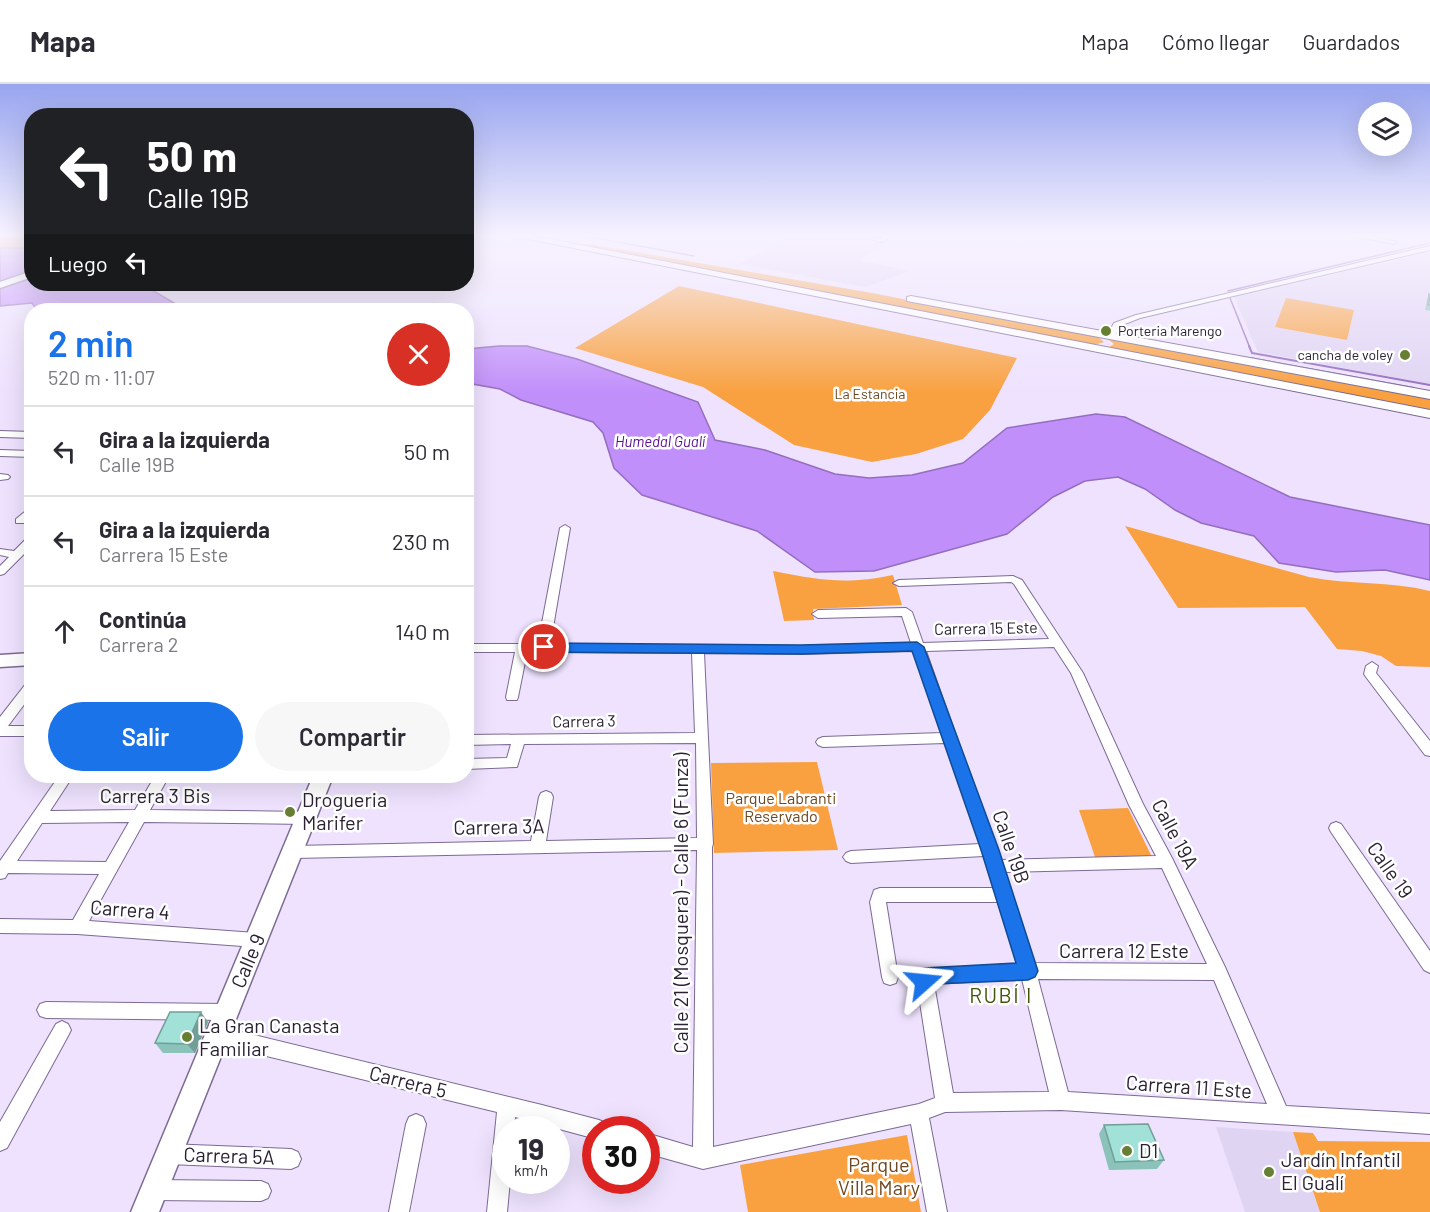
<!DOCTYPE html>
<html lang="es">
<meta charset="utf-8">
<style>
:root{--surface:#fff;--page:#f7f7f7;--text:#2b2b33;--muted:#7c7c81;--line:#e1e1e2;--accent:#1a73e8}
body{margin:0;font-family:Barlow,sans-serif;background:var(--page);color:var(--text);height:100vh;display:flex;flex-direction:column;font-size:22px;white-space:nowrap}
*{box-sizing:border-box;margin:0}
p{font-size:20px;color:var(--muted)}
.icon{flex:none;width:33px;height:33px;fill:none;stroke:currentColor;stroke-width:2;stroke-linecap:round;stroke-linejoin:round}
.map{position:relative;flex:1;overflow:hidden}
.side{position:absolute;left:24px;top:219px;width:450px;height:480px;display:flex;flex-direction:column;background:var(--surface);border-radius:24px;box-shadow:0 6px 24px #0002}
.side>*{flex:none}
.guide{position:absolute;left:24px;top:24px;width:450px;height:183px;border-radius:24px;box-shadow:0 6px 24px #0002;background:#202124;color:#fff;overflow:hidden}
.buttons{position:absolute;left:1358px;top:18px;display:grid;gap:12px}
.buttons a{display:grid;place-items:center;width:54px;height:54px;border-radius:50%;background:var(--surface);box-shadow:0 6px 24px #0002;font-size:30px}
.speed{position:absolute;left:492px;top:1032px;display:flex;gap:12px;font-size:30px;font-weight:700;text-align:center}
.speed>*{display:grid;place-content:center;width:78px;height:78px;border-radius:50%;background:var(--surface);box-shadow:0 6px 24px #0002;line-height:1}
.speed small{font-size:15px;font-weight:400}
.speed .limit{border:9px solid #d22;background:#fff;color:#111}
.pin{position:absolute;display:grid;place-items:center;width:51px;height:51px;color:#fff;margin:-26px;border:3px solid #fff;border-radius:50%;box-shadow:0 2px 6px #0007}
.me{position:absolute;width:66px;margin:-33px;rotate:72deg;stroke-linejoin:round;filter:drop-shadow(0 0 4px #0008)}
.turn{display:flex;align-items:center;gap:21px;height:126px;padding:0 24px;font-size:27px}
.turn .icon{width:78px;height:78px;stroke-width:2.5}
.turn b{display:block;font-size:42px;line-height:51px}
.then{display:flex;align-items:center;height:57px;padding:0 24px;background:#0003;gap:12px;font-size:22px}
.round{display:grid;place-items:center;flex:none;width:63px;height:63px;border-radius:32px;background:var(--page)}
.overview{display:flex;align-items:center;justify-content:space-between;height:102px;padding:0 24px}
h1{font-size:36px;font-weight:600;line-height:45px;color:var(--accent)}
.cta{display:flex;gap:12px;margin-top:auto;padding:12px 24px}
.cta a{flex:1;height:69px;border-radius:36px;background:var(--accent);color:#fff;font-size:24px;font-weight:600;line-height:69px;text-align:center}
.cta a+a{background:var(--page);color:var(--text)}
ul{padding:0;list-style:none}
li{display:flex;align-items:center;gap:18px;height:90px;padding:0 24px;border-top:2px solid var(--line)}
li div{flex:1}
li b{display:block;font-size:22px}
li em{font-style:normal}
header{display:flex;align-items:center;gap:36px;box-sizing:border-box;height:84px;padding:0 30px;background:var(--surface);border-bottom:2px solid var(--line)}
header strong{font-size:28px}
nav{display:flex;gap:33px;margin-inline-start:auto;font-size:21px}
.map>svg:first-child{display:block}
.built{fill:#e0d4f3}
.green{fill:#f9a141}
.water{fill:#c18ffa;stroke:#946ebe;stroke-width:1.5}
.lines{fill:none;stroke-linecap:round;stroke-linejoin:round}
.stream-far1{stroke:#946ebe;stroke-width:1.5}
.stream{stroke:#946ebe;stroke-width:2}
.street-casing{stroke:#7c6a93;stroke-width:2}
.secondary-casing{stroke:#7c6a93;stroke-width:3}
.primary-casing{stroke:#7c6a93;stroke-width:2}
.street{fill:#fff;fill-rule:evenodd}
.secondary{fill:#fff;fill-rule:evenodd}
.primary{fill:#fff;fill-rule:evenodd}
.wall{fill:#8bc2ba}
.shaded-wall{fill:#719e97}
.building{fill:#a2e1d8;stroke:#719e97;stroke-width:1.5}
.route{fill:#1a73e8;stroke:#114b97;stroke-width:1.5}
.poi-dot{fill:#677f32;stroke:#fff;stroke-width:2}
.labels{text-anchor:middle;stroke-width:5;stroke-linejoin:round;paint-order:stroke}
.far-poi-label{font-size:14px;fill:#2a2233;stroke:#fff;text-anchor:start}
.far-park-label{font-size:14px;fill:#6e4820;stroke:#fff}
.far-water-label{font-size:15px;font-style:italic;fill:#5b0e91;stroke:#fff}
.street-label{font-size:16px;fill:#2a2233;stroke:#fff}
.park-label{font-size:16px;fill:#6e4820;stroke:#fff}
.near-street-label{font-size:20px;fill:#2a2233;stroke:#fff}
.near-poi-label{font-size:20px;fill:#2a2233;stroke:#fff;text-anchor:start}
.near-park-label{font-size:20px;fill:#6e4820;stroke:#fff}
.near-neighbourhood-label{font-size:21px;letter-spacing:1.5px;fill:#42570a;stroke:#fff}
</style>
<header>
<strong>Mapa</strong>
<nav><a>Mapa</a><a>Cómo llegar</a><a>Guardados</a></nav>
</header>
<div class="map">
<svg width="1430" height="1128" viewBox="0 0 1430 1128">
<rect width="100%" height="100%" fill="#eee2fe"/>
<g class="built">
<path d="M791 151H847L886 158 860 176 909 187 865 203 740 180Z"/>
<path d="M1430 168V300L1258 268 1234 213Z"/>
<path d="M1216 1043 1293 1048 1320 1128H1245Z"/>
</g>
<g class="green">
<rect x="0" y="151" width="31" height="13"/>
<path d="M589 160 872 209 1098 253 1104 258 1094 261 587 163Z"/>
<path d="M679 202 1017 274 990 326 963 355 916 370 872 378 794 361 703 303 575 264Z"/>
<path d="M1286 214 1354 226 1347 256 1275 243Z"/>
<path d="M1105 253 1430 314V327L1106 265 1114 260Z"/>
<path d="M1125 442 1309 493C1350 501 1390 497 1430 507V583L1396 582 1381 572 1362 567 1337 565 1305 523 1178 524Z"/>
<path d="M773 487C819 496 846 501 893 491L902 521 813 525 814 536 784 537Z"/>
<path d="M817 678 838 766 714 769 711 679Z"/>
<path d="M1128 724 1152 773H1095L1079 726Z"/>
<path d="M1293 1048 1313 1049 1318 1057 1430 1058V1128H1320Z"/>
<path d="M907 1051 921 1128H748L740 1081Z"/>
</g>
<g class="water">
<path d="M0 164H31L32 200H142L186 226H37L32 219 0 222Z"/>
<path d="M499 262H527L577 275 698 318 715 356 765 366 835 390 869 394 912 391 963 379 1007 344 1096 330 1125 333 1290 413 1430 441V496L1385 486 1336 488 1279 479 1254 452 1201 439 1175 426 1145 405 1118 393 1085 397 1053 413 1007 450 874 487 815 488 757 447 642 411 614 384 603 349 593 338 521 316 500 305 467 299V265Z"/>
</g>
<g class="lines">
<g class="stream-far1">
<path d="M580 151 694 172"/>
<path d="M1228 207 1430 159"/>
<path d="M1230 214 1250 264"/>
</g>
<g class="stream">
<path d="M1249 262 1252 269 1430 301"/>
<path d="M1250 274 1414 304"/>
</g>
<defs>
<g id="street">
<path d="M853 151 882 154 885 151H892L883 158Z"/>
<path d="M1349 151H1364L1397 158 1394 160Z"/>
<path d="M1430 162V166L1140 234 1120 242 1114 254 1107 252 1114 239 1136 231Z"/>
<path d="M0 347 32 348V354L0 353Z"/>
<path d="M0 366 32 367V373L0 372Z"/>
<path d="M0 390 8 391 10 393 8 395 0 396Z"/>
<path d="M32 422V431L24 439H16V435Z"/>
<path d="M565 441 570 444 550 561 801 562 911 559 902 532 818 534 812 530 818 526 906 524 912 528 923 559 1049 555 1014 500 1011 498 899 502 893 499 899 496 1013 492 1022 496 1083 589 1143 720 1172 774 1225 883 1286 1022 1430 1030V1050L1061 1026 945 1028 929 1034 947 1128H927L911 1040 703 1085 646 1069V1049L693 1063 697 766 293 774 288 772 285 768 288 764 293 762 531 757 539 713 541 709 546 707 551 709 553 713 546 757 697 754 696 659 524 660 517 683 466 685V675L507 674 511 660 466 661V651L695 649 692 569 527 568 518 613 517 616H507L506 613 515 568H466V560H538L560 444ZM1054 563 1071 589 1129 721 1156 772 1000 776 926 567ZM914 567 942 649 823 653 818 655 816 658 818 661 823 663 945 659 980 760 851 767 846 769 843 773 846 777 851 779 984 772 995 804H880L874 806 870 818 882 893 884 899 890 901 896 899 898 893 886 818H999L1017 880 924 885 918 887 916 893 935 1014 919 1020 713 1063 712 763 713 760 704 569 801 570ZM1162 784 1207 880 1034 879 1005 788ZM1022 895 1049 1008 953 1009 934 900ZM1038 895 1214 896 1267 1020 1068 1008Z"/>
<path d="M32 452V462L4 490 0 491V482L9 473 0 471V465L14 467 28 453Z"/>
<path d="M1372 578 1378 582 1376 589 1430 657V672L1425 671 1366 593 1364 590 1366 582Z"/>
<path d="M32 596V610L8 642H32V652H0V633L28 597Z"/>
<path d="M59 692H73L50 727 135 726 155 692H169L150 726 307 728 312 730 314 734 312 738 307 740 144 738 89 837 257 849 263 851 265 856 263 861 257 863 77 850 0 849V835L73 836 99 790 8 789 5 794 0 795V777ZM129 738 106 778 17 777 42 739Z"/>
<path d="M1336 738 1341 740 1430 867V889L1424 886 1331 748 1329 744 1331 740Z"/>
<path d="M46 918 226 920 232 922 235 928 232 934 226 936 46 934 40 932 37 926 40 920Z"/>
<path d="M62 937 68 940 71 946 68 952 7 1064 0 1067V1038L56 940Z"/>
<path d="M217 942 542 1021 599 1036 606 1039 608 1046H596V1055L515 1033 514 1046H506V1096H510L507 1128H487L497 1028 217 960 211 957 208 951 211 945Z"/>
<path d="M416 1030 423 1033 426 1040 409 1128H389L406 1040 409 1033Z"/>
<path d="M167 1060 291 1065 298 1068 301 1075 298 1082 291 1085 167 1080 160 1077 157 1070 160 1063Z"/>
<path d="M153 1096 261 1097 268 1100 271 1107 268 1114 261 1117 153 1116 146 1113 143 1106 146 1099Z"/>
</g>
<g id="secondary">
<path d="M32 187V193L0 204V198Z"/>
<path d="M32 569V581L0 583V571Z"/>
<path d="M313 692H333L159 1128H131Z"/>
</g>
<g id="primary">
<path d="M508 151H529L1430 326V334Z"/>
<path d="M911 212 1430 307V315L907 217V213Z"/>
</g>
</defs>
<use href="#street" class="street-casing"/>
<use href="#secondary" class="secondary-casing"/>
<use href="#primary" class="primary-casing"/>
<use href="#street" class="street"/>
<use href="#secondary" class="secondary"/>
<use href="#primary" class="primary"/>
</g>
<g class="wall">
<path d="M1429 210 1430 211V227L1425 226 1427 216Z"/>
<path d="M208 938 195 969H163L155 959Z"/>
<path d="M1104 1041 1164 1076 1157 1085 1109 1086 1099 1050Z"/>
</g>
<path class="shaded-wall" d="M201 928 208 938 195 969 187 960Z"/>
<g class="building">
<path d="M1429 210 1430 211V221H1428Z"/>
<path d="M170 928H201L187 960 155 959Z"/>
<path d="M1148 1040 1164 1076 1115 1078 1104 1041Z"/>
</g>
<linearGradient id="sky" x2="0" y2="1"><stop stop-color="#98a5ef"/><stop offset="0.49" stop-color="#f7f2ff"/><stop offset="1" stop-color="#f7f2ff" stop-opacity="0"/></linearGradient>
<rect width="1430" height="309" fill="url(#sky)"/>
<path class="route" d="M917 558 924 563 999 766 1038 887 1035 893 1028 896 933 900 931 905 924 907 917 905 914 893 917 886 924 884 1016 879 981 766 912 567 801 570 544 568 537 563 544 559 801 561Z"/>
<g class="poi-dot">
<circle cx="1106" cy="247" r="6"/>
<circle cx="1405" cy="271" r="6"/>
<circle cx="290" cy="728" r="6"/>
<circle cx="187" cy="953" r="6"/>
<circle cx="1127" cy="1067" r="6"/>
<circle cx="1269" cy="1088" r="6"/>
</g>
<g class="labels">
<g class="far-poi-label">
<text x="1118" y="252">Porteria Marengo</text>
<text x="1393" y="276" text-anchor="end">cancha de voley</text>
</g>
<g class="far-park-label">
<text x="870" y="315">La Estancia</text>
</g>
<g class="far-water-label">
<text x="660" y="363">Humedal Gualí</text>
</g>
<g class="street-label">
<text transform="translate(986 544) rotate(-1)" y="6">Carrera 15 Este</text>
<text transform="translate(584 637) rotate(-1)" y="6">Carrera 3</text>
</g>
<g class="park-label">
<text x="781" y="720">Parque Labranti<tspan x="781" dy="18">Reservado</tspan></text>
</g>
<g class="near-street-label">
<text x="155" y="719">Carrera 3 Bis</text>
<text transform="translate(499 743) rotate(-1)" y="7">Carrera 3A</text>
<text transform="translate(1175 750) rotate(62)" y="7">Calle 19A</text>
<text transform="translate(1011 763) rotate(71)" y="7">Calle 19B</text>
<text transform="translate(1390 786) rotate(55)" y="7">Calle 19</text>
<text transform="translate(681 819) rotate(-90)" y="7">Calle 21 (Mosquera) - Calle 6 (Funza)</text>
<text transform="translate(130 826) rotate(4)" y="7">Carrera 4</text>
<text x="1124" y="874">Carrera 12 Este</text>
<text transform="translate(248 877) rotate(-67)" y="7">Calle 9</text>
<text transform="translate(408 998) rotate(14)" y="7">Carrera 5</text>
<text transform="translate(1189 1003) rotate(4)" y="7">Carrera 11 Este</text>
<text transform="translate(229 1072) rotate(2)" y="7">Carrera 5A</text>
</g>
<g class="near-poi-label">
<text x="302" y="723">Drogueria<tspan x="302" dy="23">Marifer</tspan></text>
<text x="199" y="949">La Gran Canasta<tspan x="199" dy="23">Familiar</tspan></text>
<text x="1139" y="1074">D1</text>
<text x="1281" y="1083">Jardín Infantil<tspan x="1281" dy="23">El Gualí</tspan></text>
</g>
<g class="near-park-label">
<text x="879" y="1088">Parque<tspan x="879" dy="23">Villa Mary</tspan></text>
</g>
<g class="near-neighbourhood-label">
<text x="1001" y="919">RUBÍ I</text>
</g>
</g>
</svg>
<div class="buttons">
<a><svg class="icon" aria-label="layers" viewBox="0 0 24 24"><path d="M12 4l9 5-9 5-9-5zM3 14l9 5 9-5"/></svg></a>
</div>
<div class="speed"><div>19<small>km/h</small></div><div class="limit">30</div></div>
<div class="pin" style="left:544px;top:563px;background:#d93025"><svg class="icon" aria-label="arrive" viewBox="0 0 24 24"><path d="M6 21V4h12l-3 4 3 4H6"/></svg></div>
<svg class="me" style="left:924px;top:898px" viewBox="-20 -20 40 40"><path d="M0-17L14 15 0 8-14 15z" fill="#1a73e8" stroke="#fff" stroke-width="4"/></svg>
<div class="guide">
<div class="turn"><svg class="icon" aria-label="left" viewBox="0 0 24 24"><path d="M17 20v-9H6M10 6l-5 5 5 5"/></svg><div><b>50 m</b>Calle 19B</div></div>
<div class="then">Luego<svg class="icon" aria-label="left" viewBox="0 0 24 24"><path d="M17 20v-9H6M10 6l-5 5 5 5"/></svg></div>
</div>
<section class="side">
<div class="overview"><div><h1>2 min</h1><p>520 m · 11:07</p></div><a class="round" style="background:#d93025;color:#fff"><svg class="icon" aria-label="close" viewBox="0 0 24 24"><path d="M6 6l12 12M18 6L6 18"/></svg></a></div>
<ul>
<li><svg class="icon" aria-label="left" viewBox="0 0 24 24"><path d="M17 20v-9H6M10 6l-5 5 5 5"/></svg><div><b>Gira a la izquierda</b><p>Calle 19B</p></div><em>50 m</em></li>
<li><svg class="icon" aria-label="left" viewBox="0 0 24 24"><path d="M17 20v-9H6M10 6l-5 5 5 5"/></svg><div><b>Gira a la izquierda</b><p>Carrera 15 Este</p></div><em>230 m</em></li>
<li><svg class="icon" aria-label="ahead" viewBox="0 0 24 24"><path d="M12 20V5M6 11l6-6 6 6"/></svg><div><b>Continúa</b><p>Carrera 2</p></div><em>140 m</em></li>
</ul>
<div class="cta"><a>Salir</a><a>Compartir</a></div>
</section>
</div>
